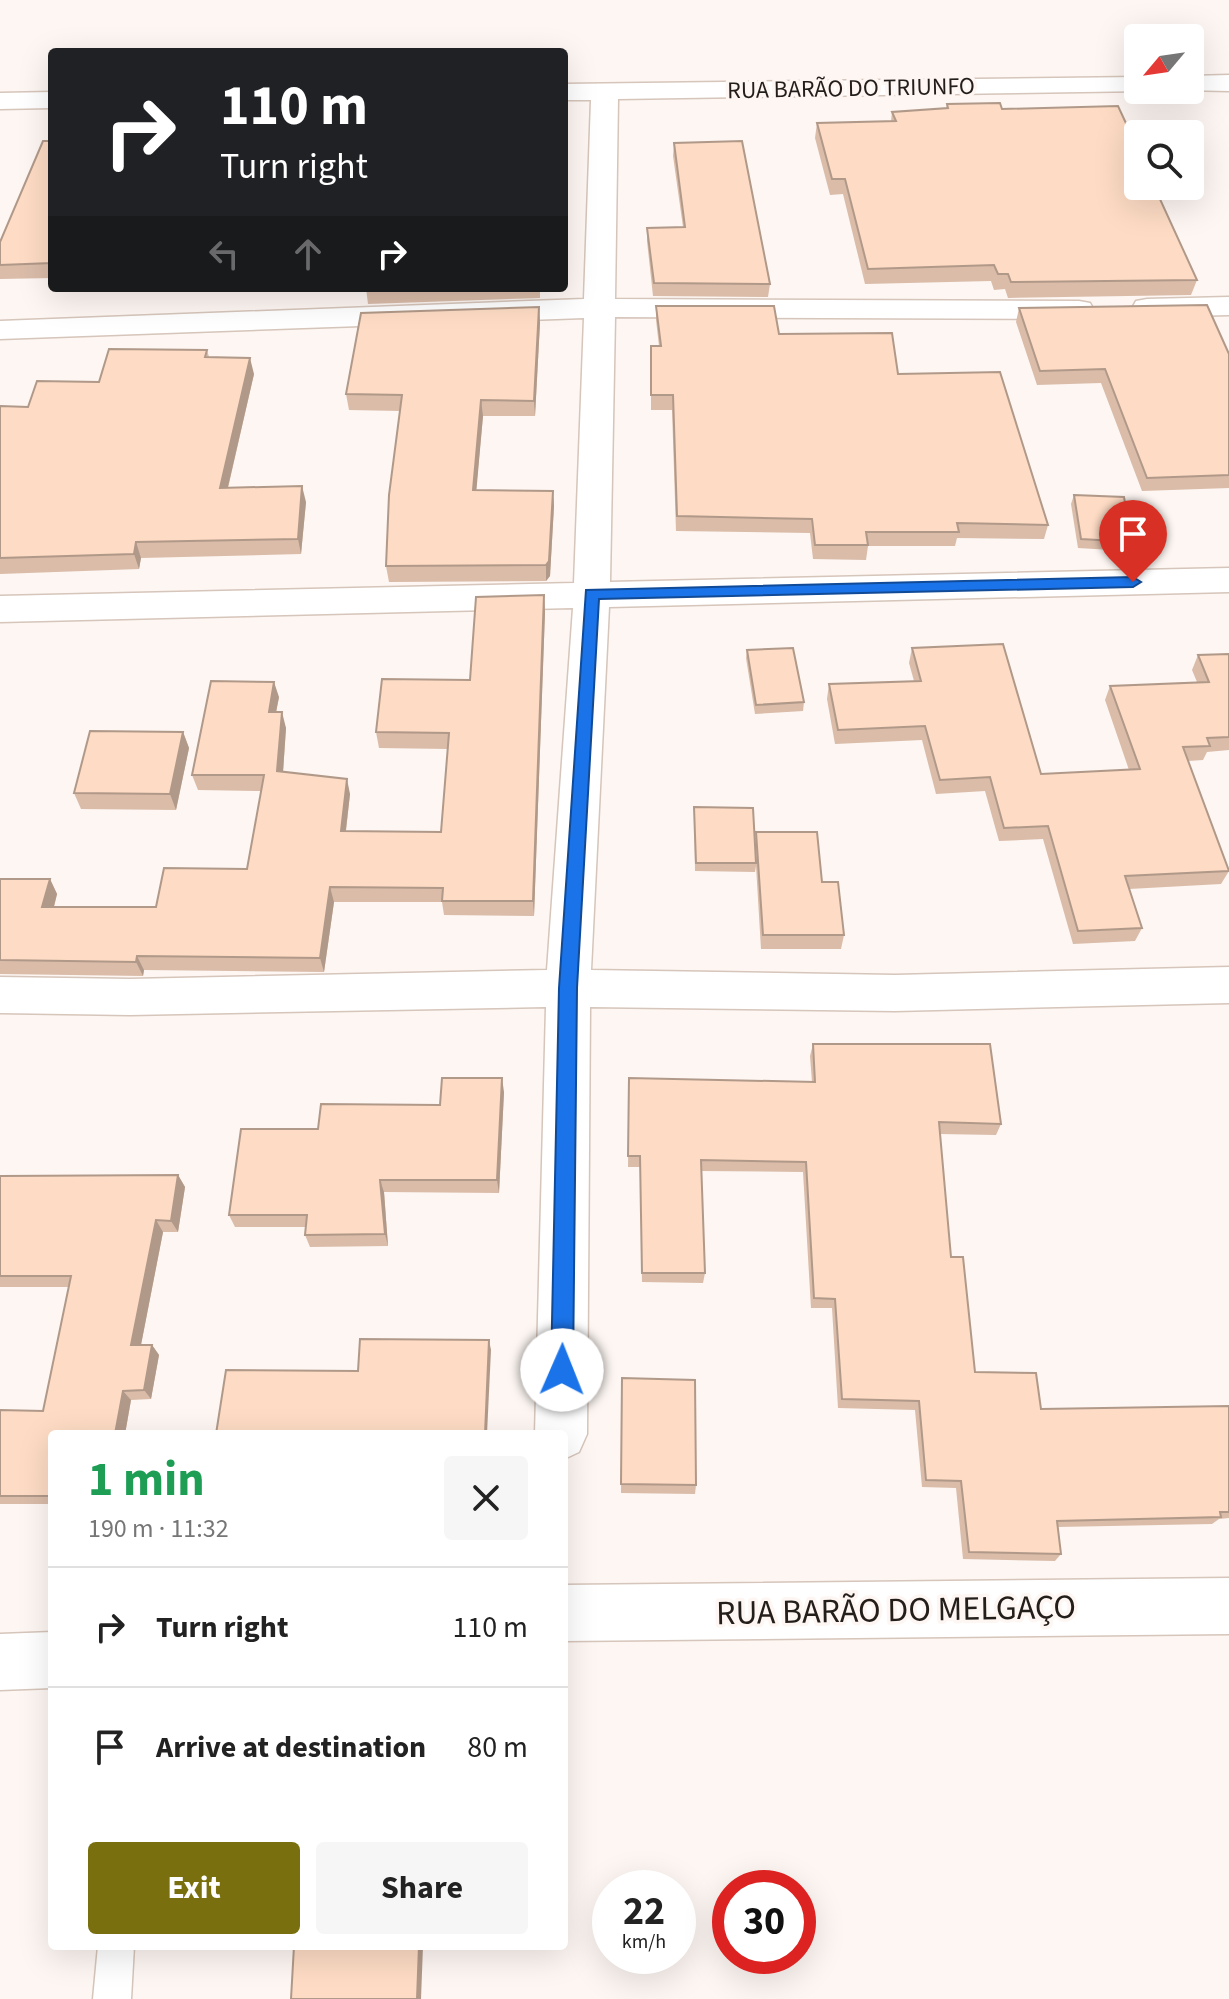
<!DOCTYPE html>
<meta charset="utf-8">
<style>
:root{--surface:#fff;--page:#f6f6f6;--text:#222;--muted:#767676;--line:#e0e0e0;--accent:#796f0e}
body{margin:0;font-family:"Source Sans 3",sans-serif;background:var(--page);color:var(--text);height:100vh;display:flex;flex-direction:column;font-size:30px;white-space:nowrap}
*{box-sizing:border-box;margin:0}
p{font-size:26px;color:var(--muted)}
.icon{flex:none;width:44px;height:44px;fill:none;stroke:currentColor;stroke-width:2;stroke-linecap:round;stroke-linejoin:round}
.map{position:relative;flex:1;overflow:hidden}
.sheet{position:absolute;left:48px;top:1430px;width:520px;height:520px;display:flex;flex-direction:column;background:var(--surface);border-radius:8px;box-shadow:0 8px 32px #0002}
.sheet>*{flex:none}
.hud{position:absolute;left:48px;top:48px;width:520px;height:244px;border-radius:8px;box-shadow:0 8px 32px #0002;background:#202124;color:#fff;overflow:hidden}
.needle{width:52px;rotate:241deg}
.controls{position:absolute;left:1124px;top:24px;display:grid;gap:16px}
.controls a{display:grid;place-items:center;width:80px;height:80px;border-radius:8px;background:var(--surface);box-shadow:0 8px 32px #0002;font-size:40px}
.speed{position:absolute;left:592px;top:1870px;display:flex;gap:16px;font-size:40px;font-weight:700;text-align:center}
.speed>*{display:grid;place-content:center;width:104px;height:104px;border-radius:50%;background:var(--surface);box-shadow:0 8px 32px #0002;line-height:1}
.speed small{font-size:20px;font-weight:400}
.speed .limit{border:12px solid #d22;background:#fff;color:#111}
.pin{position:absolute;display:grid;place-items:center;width:68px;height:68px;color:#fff;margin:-82px -34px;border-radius:50% 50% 50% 0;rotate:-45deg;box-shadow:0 0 8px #0007}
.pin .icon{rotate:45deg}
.me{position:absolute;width:88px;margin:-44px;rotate:1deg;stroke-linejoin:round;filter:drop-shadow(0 0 6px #0008)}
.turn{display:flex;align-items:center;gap:28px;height:168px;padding:0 40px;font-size:36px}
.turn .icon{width:104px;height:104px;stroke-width:2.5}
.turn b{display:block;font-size:56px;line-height:68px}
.lanes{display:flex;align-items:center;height:76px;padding:0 40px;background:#0003;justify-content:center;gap:40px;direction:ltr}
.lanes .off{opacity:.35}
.round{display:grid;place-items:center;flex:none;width:84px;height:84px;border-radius:8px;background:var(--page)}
.overview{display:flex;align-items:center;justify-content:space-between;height:136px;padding:0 40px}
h1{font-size:48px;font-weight:700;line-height:60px;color:#1e9e55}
.cta{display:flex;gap:16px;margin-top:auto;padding:16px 40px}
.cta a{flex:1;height:92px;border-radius:8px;background:var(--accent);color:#fff;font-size:32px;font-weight:700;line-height:92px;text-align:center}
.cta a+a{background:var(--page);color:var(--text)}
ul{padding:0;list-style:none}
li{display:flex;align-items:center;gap:24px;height:120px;padding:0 40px;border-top:2px solid var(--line)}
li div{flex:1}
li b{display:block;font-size:30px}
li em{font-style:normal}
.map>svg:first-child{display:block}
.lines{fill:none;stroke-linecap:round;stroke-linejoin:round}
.service-casing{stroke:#d6c5ba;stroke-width:3}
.minor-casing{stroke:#d6c5ba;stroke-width:3}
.service{fill:#fff;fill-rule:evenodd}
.minor{fill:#fff;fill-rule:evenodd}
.wall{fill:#dabca9}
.shaded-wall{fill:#b19989}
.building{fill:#fddbc4;stroke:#b19989;stroke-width:2}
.route{fill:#1a73e8;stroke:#114b97;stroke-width:2}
.labels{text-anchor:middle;stroke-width:7;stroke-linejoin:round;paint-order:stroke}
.far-street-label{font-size:24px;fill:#241e1a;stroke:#fdf6f2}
.near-street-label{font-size:34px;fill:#241e1a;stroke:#fdf6f2}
</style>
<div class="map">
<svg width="1229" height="1999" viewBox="0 0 1229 1999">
<rect width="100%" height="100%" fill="#fdf6f2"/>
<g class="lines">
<defs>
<path id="service" d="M98 1946H134L131 1999H93Z"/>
<g id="minor">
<path d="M1229 75V91L1182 90H1190V76Z"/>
<path d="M1138 77V90L1147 91 618 99 615 299 1079 301 1090 303 1094 310 1090 317 1079 319 615 317 610 582 1229 568V592L609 607 591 970 895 975 1229 967V1003L895 1011 590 1007 587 1434 579 1452 564 1459V1434H535L546 1007 130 1015 0 1013V977L130 979 547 970 573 608 0 622V596L574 583 584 318 0 339V321L584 299 591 100H564V84Z"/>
<path d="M52 92V108L0 109V93Z"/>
<path d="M1229 297V315L1147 317 1136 315 1132 308 1136 301 1147 299Z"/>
<path d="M1229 1578V1634L564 1641V1585Z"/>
<path d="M52 1632V1688L0 1690V1634Z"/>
</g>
</defs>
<use href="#service" class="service-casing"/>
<use href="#minor" class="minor-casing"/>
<use href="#service" class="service"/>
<use href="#minor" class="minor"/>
</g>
<g class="wall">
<path d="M947 104 1002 109 1197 280 1191 295 1008 298 1005 289 994 290 991 281 865 284 843 194 830 195 815 138 817 123 891 121 892 112 946 109Z"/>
<path d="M52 141V278L0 279V242Z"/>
<path d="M674 143 770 284 768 297 653 296 647 241V228L683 227 673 156Z"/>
<path d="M366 288H540V298L368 304Z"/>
<path d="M656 306 779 334 898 374 1048 525 1044 539 957 538 955 546H868L866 560 813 559 810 533 676 531 672 410H651V346H659L656 320Z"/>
<path d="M539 307 540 323 535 416H483L476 490 553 491 554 506 550 576 546 581 389 582 386 566 400 411 349 410 346 394Z"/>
<path d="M1019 308 1229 354V488L1142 491 1101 383 1037 385 1016 322Z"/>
<path d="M207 350 209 357 254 374 228 488 306 502 301 554 141 558 139 569 0 574V406L28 407 99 382Z"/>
<path d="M1074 495 1132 542 1128 551 1078 548 1071 504Z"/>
<path d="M544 595 545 612 534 916 444 915 442 902H334L324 972 144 970 143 976 0 974V879H50L57 894 54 907H156L247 869 261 791 198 790 192 775 279 697 276 712 286 728 283 772 350 794 346 831 441 832 448 749 379 748 376 732 470 680Z"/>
<path d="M912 648 1041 774 1129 770 1105 700 1110 686 1197 682 1192 670 1198 655 1229 654V750L1207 752 1203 760 1188 761 1229 871 1221 884 1129 889 1142 928 1135 941 1073 944 1043 839 999 841 985 791 936 794 922 740 835 744 827 699 829 684 914 681 909 663Z"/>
<path d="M747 650 804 702 803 711 755 714 746 658Z"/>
<path d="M183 732 189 748 176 810 81 809 74 793Z"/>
<path d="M694 807 755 843 756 832 822 882 844 935 841 949H761L756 866 755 872 695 871Z"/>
<path d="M813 1044 1001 1124 996 1135 940 1134 951 1257 975 1372 1041 1409 1229 1406V1518L1219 1519 1212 1524 1058 1527 1061 1554 1055 1561 963 1559 956 1488 922 1487 915 1410 838 1408 832 1308H811L803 1172 701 1171 705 1273 703 1283 642 1282 640 1167H628L629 1078 812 1082 810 1056Z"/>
<path d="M504 1092 499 1193 384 1192 388 1246 310 1247 305 1235V1227H235L229 1215 318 1129Z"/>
<path d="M178 1175 185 1187 178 1232H163L141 1345H152L159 1355 151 1399 131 1400 125 1434H52V1504H0V1410L43 1411 69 1287H0V1176Z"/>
<path d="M622 1378 696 1485 695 1494 621 1493Z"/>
</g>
<g class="shaded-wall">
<path d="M539 307 540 323 535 416 534 401Z"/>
<path d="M250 358 254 374 224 504 220 488Z"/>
<path d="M481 400 483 416 475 506 473 490Z"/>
<path d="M302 486 306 502 301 554 298 539Z"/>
<path d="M553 491 554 506 550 576 546 581V565Z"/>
<path d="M136 542 141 558 139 569 134 554Z"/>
<path d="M544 595 545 612 534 916 533 901Z"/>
<path d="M274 682 279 697 273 728 269 712Z"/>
<path d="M282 712 286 728 282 787 277 771Z"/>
<path d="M183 732 189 748 176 810 170 794Z"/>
<path d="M347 779 350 794 344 846 341 831Z"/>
<path d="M50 879 57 894 50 922 42 907Z"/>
<path d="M330 887 334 902 324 972 320 958Z"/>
<path d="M137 956 144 970 143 976 136 962Z"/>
<path d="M502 1078 504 1092 499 1193 497 1180Z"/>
<path d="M178 1175 185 1187 178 1232 171 1221Z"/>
<path d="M380 1180 384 1192 388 1246 385 1234Z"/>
<path d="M156 1220 163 1232 139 1355 131 1345Z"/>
<path d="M489 1340 491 1350 487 1434H485Z"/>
<path d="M152 1345 159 1355 151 1399 144 1390Z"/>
<path d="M123 1391 131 1400 125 1434H115Z"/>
<path d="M419 1946H423L421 1999H417Z"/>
</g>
<g class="building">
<path d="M1000 103 1002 109 1118 106 1138 149V186H1154L1197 280 1011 282 1008 274H998L994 265 868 269 845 179H832L817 123 896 121 892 112 948 108 947 104Z"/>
<path d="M43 141H52V263L0 265V242Z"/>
<path d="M742 141 770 284 654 283 647 228 685 227 674 143Z"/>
<path d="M366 288H407L366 290Z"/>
<path d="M1207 305 1229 354V475L1147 478 1105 369 1040 371 1019 308Z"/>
<path d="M656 306H774L779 334 892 333 898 374 1000 372 1048 525 957 523 959 532H866L868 545H815L812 519 677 516 673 395H651V346H661Z"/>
<path d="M539 307 534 401 481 400 473 490 553 491 549 561 546 565 386 566 389 495 402 395 346 394 361 313Z"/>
<path d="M109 349 207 350 205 357 250 358 220 488 302 486 298 539 136 542 134 554 0 558V406L28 407 37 381 99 382Z"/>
<path d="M1074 495 1124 497 1132 542 1081 539Z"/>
<path d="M544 595 533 901H442L443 888 330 887 320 958 137 956 136 962 0 960V879H50L42 907H156L164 868 247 869 264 775H192L211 681 274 682 269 712H282L277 771 347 779 341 831 441 832 449 733 376 732 382 679 470 680 476 597Z"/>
<path d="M1003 644 1041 774 1140 769 1110 686 1209 682 1198 655 1229 654V737L1207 738 1210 746 1183 747 1229 871 1125 876 1142 928 1078 931 1048 826 1004 828 990 777 940 780 925 726 838 730 829 684 921 681 912 648Z"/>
<path d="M793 648 804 702 756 705 747 650Z"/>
<path d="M90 731 183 732 170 794 74 793Z"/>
<path d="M694 807 753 808 756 863H696Z"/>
<path d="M756 832H817L822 882H838L844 935H763Z"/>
<path d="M813 1044H990L1001 1124 939 1122 951 1257H963L975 1372 1036 1373 1041 1409 1229 1406V1512H1220L1221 1517 1057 1521 1061 1554 969 1552 961 1481 926 1480 919 1401 842 1399 835 1299 814 1298 806 1162 701 1160 705 1273H642L640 1156H628L629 1078 815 1082Z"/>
<path d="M442 1078H502L497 1180H380L385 1234 305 1235 307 1215H229L241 1129H318L321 1104 440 1105Z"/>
<path d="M178 1175 171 1221 156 1220 131 1345H152L144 1390 123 1391 115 1434H52V1496H0V1410L43 1411 71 1276H0V1176Z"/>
<path d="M360 1339 489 1340 485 1434H216L226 1370 358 1371Z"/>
<path d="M622 1378 695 1380 696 1485 621 1484Z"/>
<path d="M294 1946H419L417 1999H291Z"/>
</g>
<path class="route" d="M1133 577 1141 582 1133 587 599 599 577 988 573 1370 569 1378 562 1381 555 1378 551 1370 559 988 586 590Z"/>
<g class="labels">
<g class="far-street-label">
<text transform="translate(851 88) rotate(-1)" y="8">RUA BARÃO DO TRIUNFO</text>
</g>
<g class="near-street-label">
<text transform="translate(896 1609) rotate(-1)" y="12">RUA BARÃO DO MELGAÇO</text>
</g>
</g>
</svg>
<div class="controls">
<a><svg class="needle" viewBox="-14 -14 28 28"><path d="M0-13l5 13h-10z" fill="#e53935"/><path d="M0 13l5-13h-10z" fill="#767676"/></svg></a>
<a><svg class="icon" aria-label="search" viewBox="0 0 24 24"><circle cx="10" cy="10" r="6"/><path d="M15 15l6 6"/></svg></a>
</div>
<div class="speed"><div>22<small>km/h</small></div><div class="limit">30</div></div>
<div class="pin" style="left:1133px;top:582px;background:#d93025"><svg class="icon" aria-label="arrive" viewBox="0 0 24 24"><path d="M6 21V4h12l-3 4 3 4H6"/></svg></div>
<svg class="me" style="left:562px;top:1370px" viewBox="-20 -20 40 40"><circle r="19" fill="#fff"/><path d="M0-13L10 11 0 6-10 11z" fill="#1a73e8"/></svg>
<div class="hud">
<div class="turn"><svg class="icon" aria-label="right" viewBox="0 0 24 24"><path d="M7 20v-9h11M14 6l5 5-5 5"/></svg><div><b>110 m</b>Turn right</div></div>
<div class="lanes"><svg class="icon off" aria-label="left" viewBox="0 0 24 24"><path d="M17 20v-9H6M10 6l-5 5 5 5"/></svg><svg class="icon off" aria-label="ahead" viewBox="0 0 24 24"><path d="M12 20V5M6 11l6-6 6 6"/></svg><svg class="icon" aria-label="right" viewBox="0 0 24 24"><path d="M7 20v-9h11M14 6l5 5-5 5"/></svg></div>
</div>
<section class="sheet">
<div class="overview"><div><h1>1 min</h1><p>190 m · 11:32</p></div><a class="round"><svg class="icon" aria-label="close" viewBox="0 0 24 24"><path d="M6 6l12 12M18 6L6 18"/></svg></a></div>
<ul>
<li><svg class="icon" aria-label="right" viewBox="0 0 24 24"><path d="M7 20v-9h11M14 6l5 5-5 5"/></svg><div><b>Turn right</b></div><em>110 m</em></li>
<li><svg class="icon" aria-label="arrive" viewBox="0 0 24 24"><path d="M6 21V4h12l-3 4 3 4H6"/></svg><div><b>Arrive at destination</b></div><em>80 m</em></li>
</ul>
<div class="cta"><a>Exit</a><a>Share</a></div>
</section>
</div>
